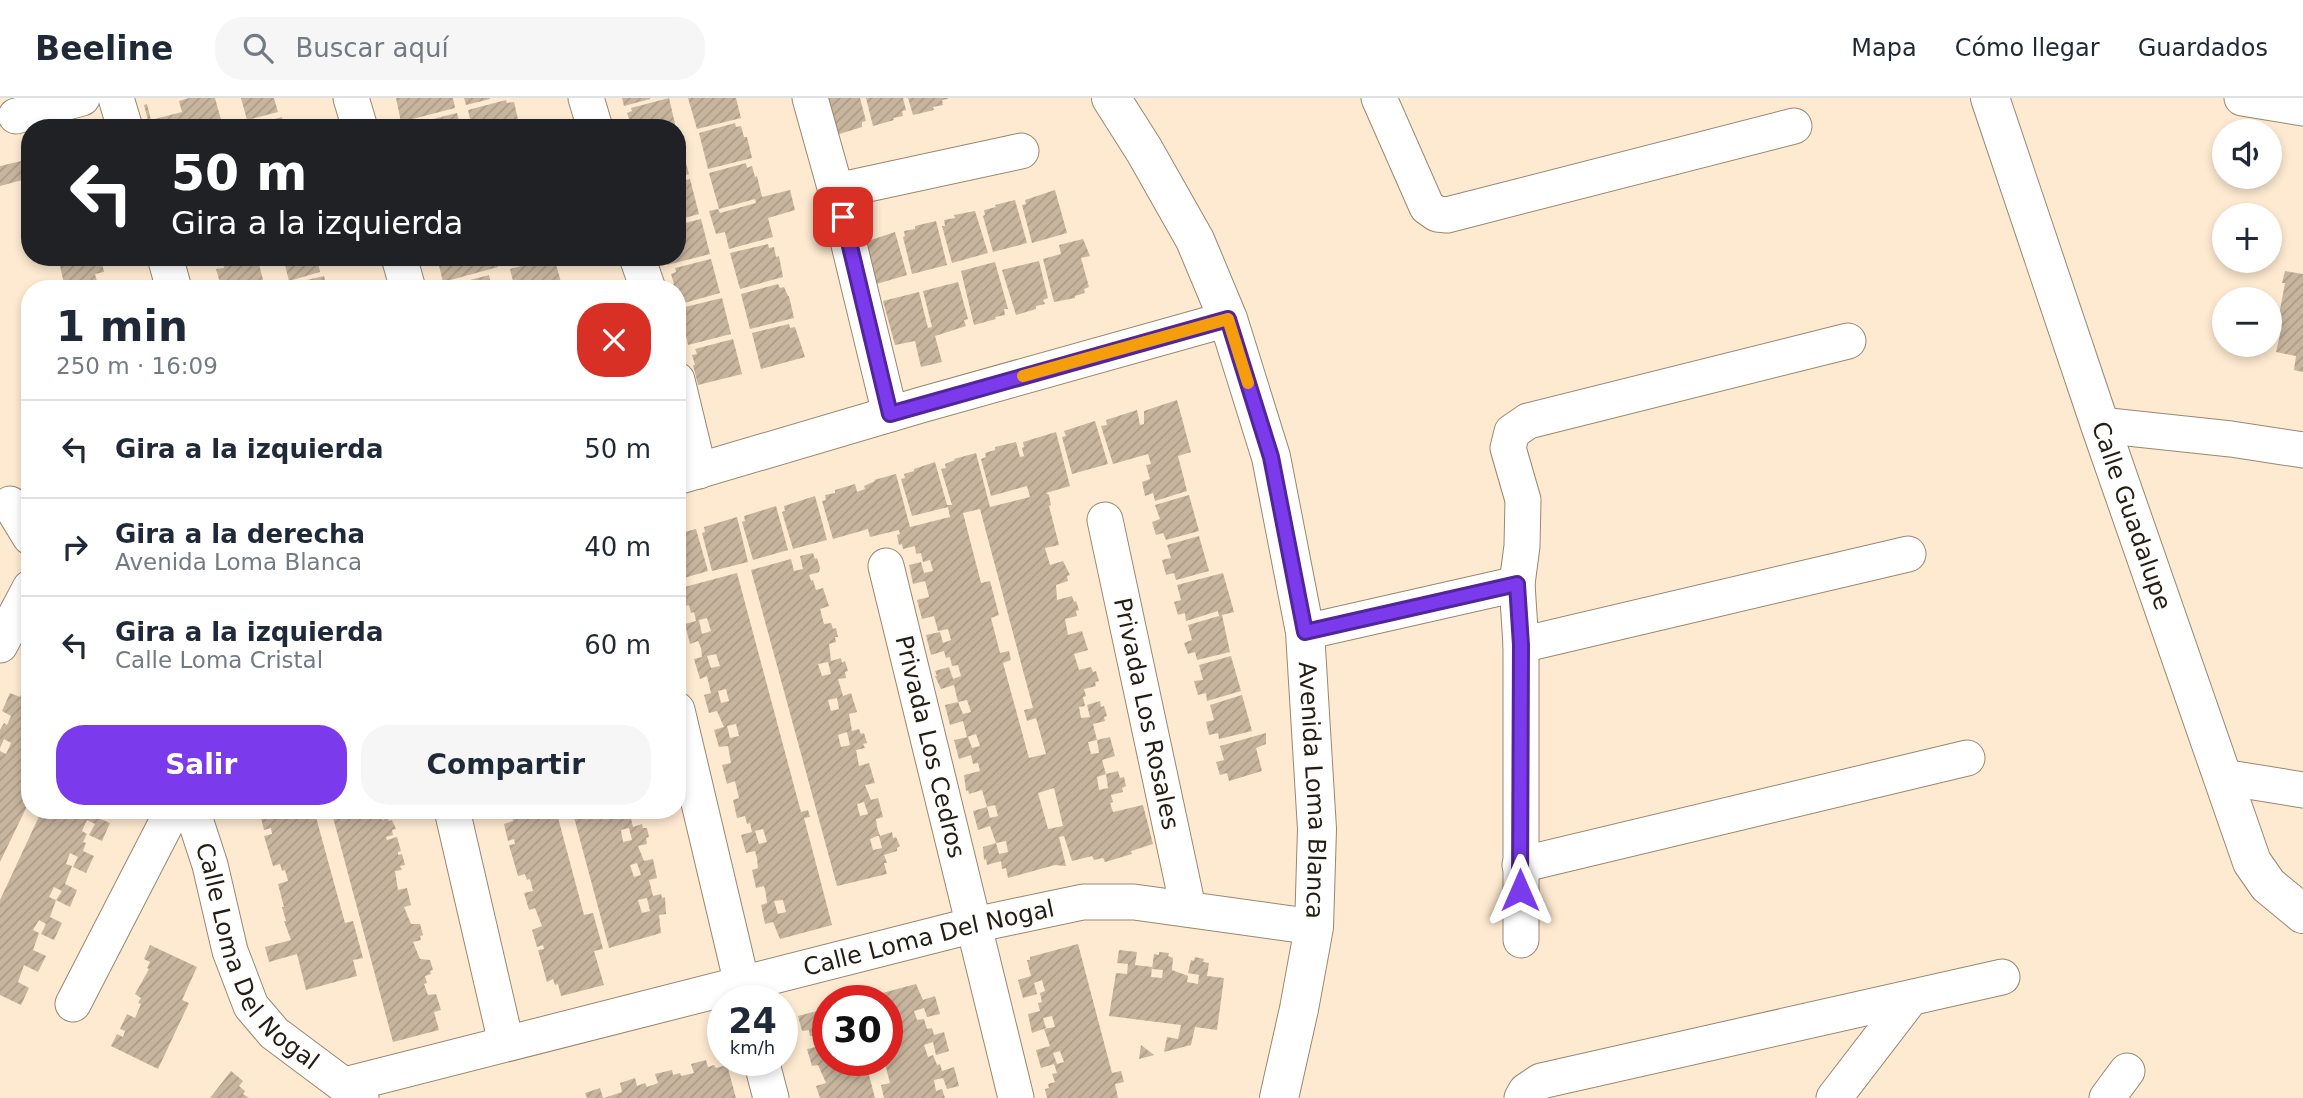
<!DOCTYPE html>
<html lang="es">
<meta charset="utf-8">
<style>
:root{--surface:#fff;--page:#f6f6f7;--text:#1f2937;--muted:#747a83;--line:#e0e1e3;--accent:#7c3aed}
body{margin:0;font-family:"DejaVu Sans",sans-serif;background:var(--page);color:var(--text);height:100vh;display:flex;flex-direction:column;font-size:26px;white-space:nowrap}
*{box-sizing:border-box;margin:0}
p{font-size:23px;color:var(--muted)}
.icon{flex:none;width:38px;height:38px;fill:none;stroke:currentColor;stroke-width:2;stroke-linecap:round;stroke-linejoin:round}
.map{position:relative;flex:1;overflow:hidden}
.sheet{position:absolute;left:21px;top:182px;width:665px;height:539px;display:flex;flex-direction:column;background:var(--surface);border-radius:28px;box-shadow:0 4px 10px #0003}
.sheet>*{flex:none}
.hud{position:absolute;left:21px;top:21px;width:665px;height:147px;border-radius:28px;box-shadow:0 4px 10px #0003;background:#202124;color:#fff;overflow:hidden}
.controls{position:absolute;left:2212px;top:21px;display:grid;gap:14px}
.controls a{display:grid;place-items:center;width:70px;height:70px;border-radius:50%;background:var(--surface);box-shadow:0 4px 10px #0003;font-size:35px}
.speed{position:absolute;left:707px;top:887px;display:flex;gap:14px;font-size:35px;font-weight:700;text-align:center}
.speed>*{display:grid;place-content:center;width:91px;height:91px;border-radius:50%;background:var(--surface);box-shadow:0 4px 10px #0003;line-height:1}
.speed small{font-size:18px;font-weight:400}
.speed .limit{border:10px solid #d22;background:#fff;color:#111}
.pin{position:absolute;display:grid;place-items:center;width:60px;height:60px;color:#fff;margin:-30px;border-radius:14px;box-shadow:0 4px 10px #0006}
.me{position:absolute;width:77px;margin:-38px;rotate:0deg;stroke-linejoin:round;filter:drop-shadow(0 0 5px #0008)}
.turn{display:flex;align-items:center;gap:24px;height:147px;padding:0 35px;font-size:32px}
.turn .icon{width:91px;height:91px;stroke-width:2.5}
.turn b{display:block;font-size:49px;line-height:60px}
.round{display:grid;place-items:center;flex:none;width:74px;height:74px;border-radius:28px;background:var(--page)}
.summary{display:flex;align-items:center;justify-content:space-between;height:119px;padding:0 35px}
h1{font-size:42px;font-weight:600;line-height:52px}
.primary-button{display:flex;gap:14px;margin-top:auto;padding:14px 35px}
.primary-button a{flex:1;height:80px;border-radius:28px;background:var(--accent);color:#fff;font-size:28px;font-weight:600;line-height:80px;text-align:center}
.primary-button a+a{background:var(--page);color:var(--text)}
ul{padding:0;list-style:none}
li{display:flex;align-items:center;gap:21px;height:98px;padding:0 35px;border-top:2px solid var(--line)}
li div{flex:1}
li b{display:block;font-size:26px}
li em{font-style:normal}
header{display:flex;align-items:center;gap:42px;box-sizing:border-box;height:98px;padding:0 35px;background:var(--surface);border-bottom:2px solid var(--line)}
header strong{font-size:33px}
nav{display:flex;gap:38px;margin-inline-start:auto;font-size:24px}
.search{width:490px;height:63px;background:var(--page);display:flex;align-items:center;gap:18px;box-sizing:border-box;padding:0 24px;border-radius:28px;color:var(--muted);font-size:26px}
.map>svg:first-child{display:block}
.building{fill:url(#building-hatch);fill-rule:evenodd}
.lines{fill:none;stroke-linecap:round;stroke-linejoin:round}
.street-casing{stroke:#998770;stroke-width:37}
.secondary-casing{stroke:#998770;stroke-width:40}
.street{stroke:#fff;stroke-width:35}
.secondary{stroke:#fff;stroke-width:38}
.route-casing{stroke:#51269a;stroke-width:18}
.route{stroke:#7c3aed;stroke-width:12}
.slow{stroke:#f59e0b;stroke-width:12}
.labels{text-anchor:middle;stroke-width:5;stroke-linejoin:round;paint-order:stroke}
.street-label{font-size:24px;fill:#241d14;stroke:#fefaf5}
</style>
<header>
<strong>Beeline</strong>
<div class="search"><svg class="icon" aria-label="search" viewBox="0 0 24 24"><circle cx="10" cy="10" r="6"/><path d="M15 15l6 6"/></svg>Buscar aquí</div>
<nav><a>Mapa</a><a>Cómo llegar</a><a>Guardados</a></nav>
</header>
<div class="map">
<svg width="2303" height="1000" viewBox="0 0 2303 1000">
<defs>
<pattern id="building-hatch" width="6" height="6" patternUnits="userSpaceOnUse" patternTransform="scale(1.75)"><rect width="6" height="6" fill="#c8b59e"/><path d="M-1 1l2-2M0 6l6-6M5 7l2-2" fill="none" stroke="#ac9b87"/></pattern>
</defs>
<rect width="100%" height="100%" fill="#feead1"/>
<g class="building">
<path d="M189 0H215L223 29 150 30 144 7 147 6 151 22 182 14 179 3Z"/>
<path d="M241 0H274L278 14 247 22 249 28 282 19 283 26 290 24 292 30H235L234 26 247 22Z"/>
<path d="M396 0H453L455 10 401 24Z"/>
<path d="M464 0H490V1L466 7Z"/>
<path d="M622 0H650V1L624 8Z"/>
<path d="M669 0 676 30H630L629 26H631L627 15 632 13 631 10Z"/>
<path d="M688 0H736L741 20 697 31Z"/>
<path d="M823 0H860L866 23 862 24V29L833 38Z"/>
<path d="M866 0H903L906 12 902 13 903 18 893 20 894 22 873 28Z"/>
<path d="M908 0H948V1L942 2 943 7 933 9 934 12 913 17Z"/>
<path d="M506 2 507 5 514 4 520 30H472L468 12Z"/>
<path d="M457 15 461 30H410L409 27Z"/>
<path d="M735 25 736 29 741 28 744 39H747L752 60 708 71 699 35Z"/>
<path d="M678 36 689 76 677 80V37Z"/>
<path d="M30 61V80L0 88V68Z"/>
<path d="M746 65 747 70 752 68 755 79 757 78 762 99 790 92 795 112 768 120 773 139 729 151 725 134 716 136 709 113 718 111 720 115 756 105 755 101 719 111 709 75Z"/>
<path d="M690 81 699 116 677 122V84Z"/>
<path d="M1055 92 1067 135 1032 145 1022 107 1026 106 1025 102Z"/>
<path d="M1015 102 1027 145 993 154 983 118 985 117 984 112 996 109 995 107Z"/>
<path d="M975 113 988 155 952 165 942 128H945L944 122 955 120 954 117Z"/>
<path d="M701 121 710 156 667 167 665 159H677V127Z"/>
<path d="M936 123 947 167 912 176 903 139 905 138 904 133 915 131V128Z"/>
<path d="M895 134 907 177 873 187 865 144Z"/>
<path d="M1083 141 1090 158 1081 160 1089 189 1084 191 1085 195 1075 198V200L1054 204 1043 161 1061 156 1059 147Z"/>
<path d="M768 146 769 150 774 149 776 159 779 158 783 179 740 191 730 155Z"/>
<path d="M75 159 101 160 104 174 95 176 99 190 65 191 59 163Z"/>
<path d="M236 159H257L265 189 232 191 230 182 220 185 216 171 224 170 223 163Z"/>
<path d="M283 159H317L320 174 289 183Z"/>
<path d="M437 159H495L498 169 443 184Z"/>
<path d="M507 159H532V160L509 166Z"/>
<path d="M548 161 549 165 555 163 563 191H515L510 171Z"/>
<path d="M711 161 720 195 677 207V191H672L671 187 674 186 671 176 676 174 675 170Z"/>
<path d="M1039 163 1048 200 1043 202 1045 206 1036 208V211L1016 217 1002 172Z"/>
<path d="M995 164 1008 211H1004L1005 217 995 219 996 221 974 227 961 173Z"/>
<path d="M2285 173 2303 176V274L2294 272 2296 258 2276 254 2280 237 2276 236 2277 228 2285 185H2282Z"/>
<path d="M489 177 492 191H452L451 187Z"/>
<path d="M324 178 326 185 332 184 334 191H291L290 186Z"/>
<path d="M958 184 968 221 964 222 966 228 935 238 942 264 921 269 915 243 895 247 883 203 919 194 928 230 932 229 923 193Z"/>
<path d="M778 186 780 190 784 189 788 198H789L794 220 750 231 741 196Z"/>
<path d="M722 200 731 236 688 247 681 214 686 213 685 209Z"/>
<path d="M789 226 790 230 795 229 805 259 761 271 752 235Z"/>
<path d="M733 241 742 276 698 287 693 267H695L692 257 697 256 695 251Z"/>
<path d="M1177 302 1191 354 1178 358 1187 393 1155 403 1153 395 1145 398 1142 384 1150 381 1146 367 1151 366 1148 356 1113 366 1101 328 1107 327 1106 322 1137 312 1140 327 1144 326V313Z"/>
<path d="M1095 323 1108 366 1072 376 1062 339 1066 338 1064 333Z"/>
<path d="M1056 334 1070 388 1046 395 1049 397 1051 407 1049 408 1059 447 1045 450 1050 467 1063 463 1070 477 1067 478 1068 483 1056 487 1057 502 1072 498 1074 504 1076 503 1079 512 1076 513 1077 518 1065 521 1068 537 1082 533 1088 552 1074 556 1079 572 1091 569 1093 574 1096 573 1099 583 1095 584 1096 588 1084 591 1086 598 1083 599 1085 608 1079 609 1081 620 1090 619 1087 607 1100 603 1101 609 1104 608 1107 618 1104 619 1105 623 1093 626 1097 642 1088 644 1091 656 1099 655 1097 642 1110 639 1115 658 1102 662 1106 676 1097 679 1099 692 1108 690 1106 676 1118 673 1120 680 1124 679 1126 688 1122 690 1123 694 1111 697 1113 704 1110 705 1113 714 1143 707 1153 746 1131 753 1132 756 1105 764 1103 760 1094 762 1092 758 1072 763 1064 738 1059 739 1066 768 1055 767 1008 780 1006 770 1002 771 1001 763 987 767 986 761 984 762 983 749 996 745 999 756 1008 754 1006 743 996 745 990 728 978 732 973 713 987 709 990 720 998 718 995 707 987 709 982 692 969 696 968 692 966 693 964 677 980 673 978 665 973 666 971 657 959 661 954 642 968 639 972 650 980 648 976 636 967 639 963 623 950 627 945 607 958 604 954 587 941 591 935 578H937L935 573 949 569 953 581 961 578 958 567 952 568 950 559 946 560 944 553 931 557 926 537 940 534 943 545 951 542 948 531 938 533 934 518 922 521 917 502 929 499 927 490 925 483 913 486 909 467 921 464 924 475 933 473 930 462 923 464 921 455 916 456 915 448 903 451 902 446 899 447 897 437 900 436 899 432 870 439 868 431 833 441 822 403 826 402 825 397 835 395V392L855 386 857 394 865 391 864 388 875 383 874 382 896 376 910 429 950 419 948 409 912 418 901 381 905 380 904 376 914 373V371L935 364 947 407H952L941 371 946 370 945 366 955 362 954 361 976 355 990 409 1030 399 1027 388 991 398 981 361 986 359 985 355 995 352V349L1016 344 1020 359 1024 358 1022 350 1024 349 1023 344ZM980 411 1033 610 1024 612 1027 623 1036 620 1046 656 1037 658 1029 660 1003 565 1011 562 1009 553 1000 555 991 520 999 517 990 483 981 485 963 415ZM967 602 971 614 963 616 958 604ZM1054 690 1063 728 1048 731 1038 695Z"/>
<path d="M1189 397 1199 433 1166 442 1163 435 1156 437 1152 424 1160 421 1155 407Z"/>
<path d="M815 398 827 442 793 451 782 414 785 413 784 408Z"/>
<path d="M776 408 788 452 753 462 742 424 745 423 744 418Z"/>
<path d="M737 419 748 464 712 473 702 435 705 434 704 429Z"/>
<path d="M696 431 708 473 677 482V436Z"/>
<path d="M1199 438 1209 473 1176 482 1174 475 1166 477 1162 462 1171 460 1167 447Z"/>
<path d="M813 455 815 461 817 460 820 470 819 474 809 477 811 483 813 482 816 492 823 490 829 508 820 511 824 526 831 525 833 531 836 530 838 539H835L836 544 829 546 831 563 841 560 842 565 845 563 848 573 845 574 846 580 838 581 843 598 851 595 857 614 849 616 852 633 859 631 861 636 864 635 867 645 863 646 865 650 856 652 859 668 869 665 875 685 865 687 871 702 878 700 883 719 876 721 877 729 880 738 892 734 893 740 896 739 900 748 897 750V753L884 757 887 765H884L887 776 837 788 751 472 791 461 794 473 803 471 800 458ZM828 564 831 576 822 578 818 566ZM837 600 839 611 831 613 828 602ZM847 634 850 647 841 649 838 637ZM864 704 868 716 860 718 857 706ZM877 738H879L882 750 873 752 870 741Z"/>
<path d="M737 475 801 714 808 712 810 719 804 720 832 827 780 841 773 824 765 826 761 807 767 805 766 796 764 788 756 790 752 772 758 770 757 760 755 753 746 755 741 737 752 734 750 725 747 726 745 718 737 720 733 702 739 700 735 683 727 686 722 667 731 665 728 648 719 649 714 632 724 629 717 613 709 615 704 597 711 595 707 578 700 581 694 561 702 559 701 550 698 543 690 546 685 526 696 523 694 514 691 515 689 507 681 509 677 503V491ZM707 520 711 533 702 536 699 522ZM716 556 720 568 711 570 707 558ZM726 591 729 603 721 605 718 593ZM736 626 739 638 730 640 727 628ZM763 731 767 744 759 746 755 733ZM783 802 786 814 778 816 774 803Z"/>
<path d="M1223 475 1234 514 1222 517 1230 554 1197 562 1195 554 1188 556 1184 545 1192 542 1188 527 1219 518 1218 513 1186 523 1185 515 1178 517 1174 504 1181 502 1177 487Z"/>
<path d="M1231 558 1241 593 1207 603 1206 595 1198 597 1194 583 1203 582 1199 567Z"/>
<path d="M26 584 30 586V702L0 764V653L6 656 11 645 4 641 0 650V632L4 625 7 627 11 618 2 613 10 595 20 599Z"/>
<path d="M1242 597 1252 633 1219 641 1218 635 1209 637 1206 624 1214 622 1210 607Z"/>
<path d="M1266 635V646L1256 650 1262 673 1229 683 1227 675 1220 677 1216 664 1224 662 1220 648Z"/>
<path d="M42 712H101L98 720 110 725 102 743 89 737 95 726 87 722 82 733 87 736 83 744 86 745 83 753 94 758 86 775 73 769 78 759 70 755 66 766 72 768 65 786 77 792 70 809 56 802 62 793 54 789 49 799 56 802 50 819 62 825 54 842 41 836 46 826 39 822 33 832 39 835 33 852 46 858 38 874 24 867 18 884 29 890 21 907 0 897V802Z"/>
<path d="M267 712H314L345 825 353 823 363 860 353 862 357 878 306 892 297 856 269 864 265 849 291 842 284 823H286L282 809H284L278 786 288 783 285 772 282 773 280 766 273 768 264 738 272 736 271 730 264 732 260 716Z"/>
<path d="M331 712H380L382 722 388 720 389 723 392 722 396 731 392 732 393 737 386 739 387 742 397 739 401 753 398 754V757L402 756 405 767 400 768 402 772 395 773 398 792 407 790 411 807 404 809 411 826H420L423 837 420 838 421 842 413 844 420 861 430 862 433 872 430 873 431 876 425 878 427 885 424 886 428 897 436 896 441 912 434 914 439 932 393 944Z"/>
<path d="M510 712H556L584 817 593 815 603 851 594 853 604 887 561 898 558 886 555 887 553 881 547 884 538 852 544 851 543 847 537 849 532 832 542 828 535 810 529 812 524 795 533 793 530 781 527 782 525 776 518 778 509 747 515 746 514 741 508 743 504 726 513 723Z"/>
<path d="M572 712H629L633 729 642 726 643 730H647L649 739 646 740 647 746 638 748 644 763 653 761 657 780 649 782 653 798 661 796 662 800 665 799 666 816 659 817 661 835 609 850ZM629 730 632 742 623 744 621 732ZM637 765 641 777 634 779 630 767ZM647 800 650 813 642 815 638 802Z"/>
<path d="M1078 846 1112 975 1121 973 1124 984 1115 986 1118 1000H1047L1045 991 1049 990 1048 986 1055 984 1052 976 1057 975 1054 966 1041 970 1036 952 1050 948 1044 931 1055 929 1052 918 1043 920 1046 930 1032 935 1028 916 1040 913 1038 905 1042 904 1040 895 1045 893 1042 882 1034 885 1037 896 1023 900 1018 882 1031 878 1027 862H1030V859ZM1060 953 1064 964 1057 966 1053 955Z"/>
<path d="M150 847 197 869 182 902 189 905 158 971 111 948 117 936 123 939 125 933 120 931 127 916 135 920 141 906 138 905 141 900 135 896 149 871 147 870 150 864 144 861Z"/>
<path d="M1119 852 1137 854 1135 867 1152 869 1151 879 1162 880 1163 872 1152 871 1154 856 1159 857V854L1169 855 1168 858 1173 860 1172 872 1188 878 1187 884 1198 886 1199 877 1188 875 1191 862 1194 863 1195 859 1204 861 1203 864 1209 865 1207 878 1224 880 1217 932 1195 929 1191 947 1164 954 1167 939 1178 941 1181 927 1109 918 1116 875 1127 876 1128 866 1117 865Z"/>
<path d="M916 886 923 902 935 898 940 916 927 919 924 910 914 913 917 922 924 921 927 931 932 930 934 937 944 934 949 953 936 957 933 944 924 947 928 959 933 957 937 967 940 966 942 973 954 969 959 988 947 991 943 980 934 982 936 993 942 991 945 1000H884L881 987 890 985 884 962H887V903H868L867 899Z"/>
<path d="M828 910V962H865L875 1000H820L816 988 826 985 818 967 812 968 807 951 816 949 813 938H810L809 932 802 933 798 918Z"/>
<path d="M1141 947 1154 957 1139 961Z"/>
<path d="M706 962 708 969 714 967 716 970 727 967 736 1000H604L622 994 620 985 635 980 637 988 645 985 647 989 658 985 655 976 672 972 673 977 680 975 681 978 694 975 691 966Z"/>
<path d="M231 973 243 983 239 988 245 993 243 996 249 1000H210Z"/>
<path d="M600 990 603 1000H587L585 995Z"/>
</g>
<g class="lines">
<defs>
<g id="street">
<path d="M116 0 125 30"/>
<path d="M351 0 360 30"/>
<path d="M586 0 595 30"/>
<path d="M810 0 836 93 890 316"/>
<path d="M1379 0 1427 109 1437 116 1447 117 1794 28"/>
<path d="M2242 0 2303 10"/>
<path d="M16 18 82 0"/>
<path d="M836 93 1021 53"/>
<path d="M165 159 174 191"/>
<path d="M399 159 408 191"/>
<path d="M637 159 648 191"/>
<path d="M677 282 699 373"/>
<path d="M2100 327 2231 341 2303 352"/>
<path d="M677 379 921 307 1228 221"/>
<path d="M10 406 30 439"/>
<path id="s1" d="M1105 422 1188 810"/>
<path id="s2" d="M886 468 1016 1000"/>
<path d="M1305 534 1517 486"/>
<path d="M0 547 30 490"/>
<path d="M1521 547 1908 456"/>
<path d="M677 612 746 903"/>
<path d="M2223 679 2303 692"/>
<path id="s3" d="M192 712 210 767 230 853 251 908 274 935 361 1000"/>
<path d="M452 712 506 945"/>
<path d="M1520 767 1967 660"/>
<path d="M1521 842V547L1517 486 1522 448 1523 402 1508 350 1512 334 1528 323 1848 243"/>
<path d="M73 906 173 712"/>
<path d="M761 962 771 1000"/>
<path id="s4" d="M345 987 974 827 1083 804H1134L1314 829"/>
<path d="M1522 1000 1526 993 1541 983 2002 879"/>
<path d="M1834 1000 1910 901"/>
<path d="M2107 1000 2127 973"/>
</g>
<g id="secondary">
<path id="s5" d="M1111 0 1144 52 1195 142 1228 221 1271 359 1305 534 1317 731 1314 829 1299 911 1279 1000"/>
<path id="s6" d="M1990 0 2100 327 2252 764 2268 787 2303 816"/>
</g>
</defs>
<use href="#street" class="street-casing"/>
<use href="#secondary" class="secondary-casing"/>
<use href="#street" class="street"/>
<use href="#secondary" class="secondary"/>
</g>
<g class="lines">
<defs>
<path id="route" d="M843 119 890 316 1228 221 1271 359 1305 534 1517 486 1521 547 1520 792"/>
</defs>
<use href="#route" class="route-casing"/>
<use href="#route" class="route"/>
<path class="slow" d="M1023 278 1228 221 1248 285"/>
</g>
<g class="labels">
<g class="street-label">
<text dy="8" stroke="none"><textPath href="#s6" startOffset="441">Calle Guadalupe</textPath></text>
<text dy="8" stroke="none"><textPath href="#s1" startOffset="198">Privada Los Rosales</textPath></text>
<text dy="8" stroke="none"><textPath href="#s2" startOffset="186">Privada Los Cedros</textPath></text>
<text dy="8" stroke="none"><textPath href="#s5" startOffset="732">Avenida Loma Blanca</textPath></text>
<text dy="8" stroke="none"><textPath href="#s4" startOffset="602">Calle Loma Del Nogal</textPath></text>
<text dy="8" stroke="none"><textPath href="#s3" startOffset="164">Calle Loma Del Nogal</textPath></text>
</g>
</g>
</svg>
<div class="controls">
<a><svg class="icon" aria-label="sound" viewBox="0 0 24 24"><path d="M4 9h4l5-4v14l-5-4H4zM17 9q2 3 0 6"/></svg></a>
<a>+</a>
<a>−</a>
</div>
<div class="speed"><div>24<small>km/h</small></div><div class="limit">30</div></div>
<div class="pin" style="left:843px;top:119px;background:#d93025"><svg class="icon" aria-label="arrive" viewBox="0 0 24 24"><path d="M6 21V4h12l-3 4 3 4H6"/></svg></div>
<svg class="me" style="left:1520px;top:792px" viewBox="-20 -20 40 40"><path d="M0-17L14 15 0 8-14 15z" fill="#7c3aed" stroke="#fff" stroke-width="4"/></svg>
<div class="hud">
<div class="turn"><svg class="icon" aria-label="left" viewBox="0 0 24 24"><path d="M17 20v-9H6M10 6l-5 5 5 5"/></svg><div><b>50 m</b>Gira a la izquierda</div></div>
</div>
<section class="sheet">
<div class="summary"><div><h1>1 min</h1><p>250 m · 16:09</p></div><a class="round" style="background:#d93025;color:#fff"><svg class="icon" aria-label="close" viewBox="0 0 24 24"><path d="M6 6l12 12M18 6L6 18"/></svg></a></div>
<ul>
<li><svg class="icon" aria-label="left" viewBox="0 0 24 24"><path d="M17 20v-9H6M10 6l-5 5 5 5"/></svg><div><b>Gira a la izquierda</b></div><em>50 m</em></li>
<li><svg class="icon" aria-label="right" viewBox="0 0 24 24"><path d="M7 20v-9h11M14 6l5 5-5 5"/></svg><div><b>Gira a la derecha</b><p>Avenida Loma Blanca</p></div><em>40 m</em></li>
<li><svg class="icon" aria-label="left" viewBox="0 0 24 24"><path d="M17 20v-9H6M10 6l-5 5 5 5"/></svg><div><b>Gira a la izquierda</b><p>Calle Loma Cristal</p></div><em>60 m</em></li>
</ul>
<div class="primary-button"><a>Salir</a><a>Compartir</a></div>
</section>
</div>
